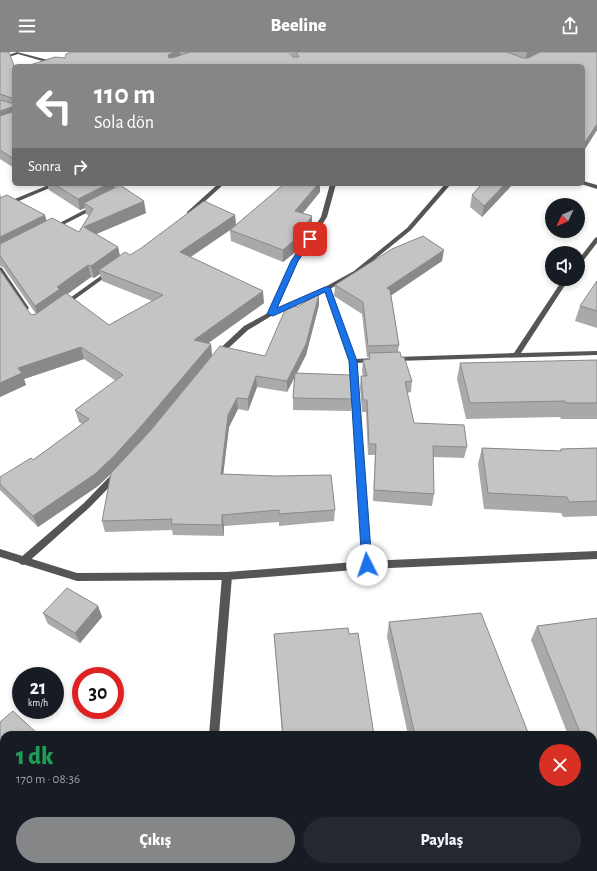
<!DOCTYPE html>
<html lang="tr">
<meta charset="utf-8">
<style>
:root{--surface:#171b24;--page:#242831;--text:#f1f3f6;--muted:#9ea1a6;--accent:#858687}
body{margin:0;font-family:"Alegreya Sans",sans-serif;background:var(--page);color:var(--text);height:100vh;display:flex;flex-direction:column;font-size:15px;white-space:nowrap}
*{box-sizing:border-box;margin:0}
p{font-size:13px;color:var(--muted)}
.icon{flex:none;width:22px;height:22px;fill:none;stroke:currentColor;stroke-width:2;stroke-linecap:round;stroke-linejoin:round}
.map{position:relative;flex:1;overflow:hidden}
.details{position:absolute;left:0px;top:679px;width:597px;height:140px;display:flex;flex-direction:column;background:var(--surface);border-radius:12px 12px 0 0;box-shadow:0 2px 6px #0003}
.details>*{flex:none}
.banner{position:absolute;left:12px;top:12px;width:573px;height:122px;border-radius:6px;box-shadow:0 2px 6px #0003;background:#858687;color:#fff;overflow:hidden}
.needle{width:26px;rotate:226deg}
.fabs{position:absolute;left:545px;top:146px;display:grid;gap:8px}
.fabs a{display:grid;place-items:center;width:40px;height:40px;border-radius:50%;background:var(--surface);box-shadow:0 2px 6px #0003;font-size:20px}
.speed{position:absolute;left:12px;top:615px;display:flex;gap:8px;font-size:20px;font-weight:700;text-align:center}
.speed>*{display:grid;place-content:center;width:52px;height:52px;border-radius:50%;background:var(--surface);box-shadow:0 2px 6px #0003;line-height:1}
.speed small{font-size:10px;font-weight:400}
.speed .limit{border:6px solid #d22;background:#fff;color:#111}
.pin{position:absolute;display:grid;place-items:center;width:34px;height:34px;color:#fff;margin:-17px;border-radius:8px;box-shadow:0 2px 6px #0006}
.me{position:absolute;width:44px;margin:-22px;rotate:356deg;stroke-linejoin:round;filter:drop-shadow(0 0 3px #0008)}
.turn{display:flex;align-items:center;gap:14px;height:84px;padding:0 16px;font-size:18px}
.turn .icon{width:52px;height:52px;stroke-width:2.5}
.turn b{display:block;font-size:28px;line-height:34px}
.then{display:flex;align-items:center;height:38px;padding:0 16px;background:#0003;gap:8px;font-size:15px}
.round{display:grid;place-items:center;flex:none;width:42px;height:42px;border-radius:21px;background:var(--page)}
.head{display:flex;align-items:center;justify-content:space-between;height:68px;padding:0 16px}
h1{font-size:24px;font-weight:800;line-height:30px;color:#1e9e55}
.action{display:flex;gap:8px;margin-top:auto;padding:8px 16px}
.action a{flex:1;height:46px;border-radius:24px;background:var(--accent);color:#fff;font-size:16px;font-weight:800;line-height:46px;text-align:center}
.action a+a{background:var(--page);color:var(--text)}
header{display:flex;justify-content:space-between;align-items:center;height:52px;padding:0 16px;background:var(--accent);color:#fff;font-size:18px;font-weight:800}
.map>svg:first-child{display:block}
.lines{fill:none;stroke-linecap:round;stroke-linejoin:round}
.minor{fill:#555;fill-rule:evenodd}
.tertiary{fill:#555;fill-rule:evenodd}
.wall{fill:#a9a9a9;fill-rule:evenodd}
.shaded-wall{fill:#898989}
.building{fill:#c4c4c4;stroke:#898989}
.route{fill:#1a73e8;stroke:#114b97}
</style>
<header><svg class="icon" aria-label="menu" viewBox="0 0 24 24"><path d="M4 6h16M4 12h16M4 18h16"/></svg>Beeline<svg class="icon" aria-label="share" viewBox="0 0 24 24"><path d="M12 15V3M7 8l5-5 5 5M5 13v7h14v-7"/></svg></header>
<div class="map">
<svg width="597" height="819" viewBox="0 0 597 819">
<rect width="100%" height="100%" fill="#fff"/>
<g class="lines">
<g class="minor">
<path d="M17 0 67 13V14H60L18 2 0 8V6Z"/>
<path d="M51 132H59L0 157V153Z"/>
<path d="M218 132H224L191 162H187V160Z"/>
<path d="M330 132H336L327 165 298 209 277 257 325 235 354 219 407 176 445 132H451L411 178 358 221 330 237 356 307 374 306 378 308 374 310 357 311 371 513 370 516 367 517 364 516 363 513 349 309 325 239 273 263 248 278 220 304H218L214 302 244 274 268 261 292 209 321 165Z"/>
<path d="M94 153 97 155 96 156 55 177 50 176Z"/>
<path d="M597 185V191L580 213 578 214V208L595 186Z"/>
<path d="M0 215 2 216 29 256 28 257 26 258 23 256 0 222Z"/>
<path d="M109 218 112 220 111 221 67 253H63V251Z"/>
<path d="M563 227H569L521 301 597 299V303L396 309 392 307 396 305 514 301Z"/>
<path d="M117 419 120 420 121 422 120 424 90 455 26 512 23 513 20 512 19 509 20 506 84 451 114 420Z"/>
<path d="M227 520 230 521 232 524 219 683H209L222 524 224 521Z"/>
<path d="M197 815H209L208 819H196Z"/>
</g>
<g class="tertiary">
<path d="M583 129 597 133V137L581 132H583Z"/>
<path d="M0 497 77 521 227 520 367 509 597 499V507L367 517 227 528 77 529 0 505Z"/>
</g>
</g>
<g class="wall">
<path d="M0 0 14 14V116L0 107Z"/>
<path d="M71 0H289L293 5 290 0H597V78L583 100V14L65 6Z"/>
<path d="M39 132H114L115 135 146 161 96 182 118 195 120 203H130L235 163 236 173 320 140 302 161 312 176 298 198 283 210 231 189 230 178 191 205 264 251 208 291 211 292 212 304 147 383 265 304 297 255 319 253 306 303 297 321 352 347 351 359 293 358V346L294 326 287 340 257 335 248 359 238 357 229 375 223 422 335 458 334 469 279 474V470L224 474V484L173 483 172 478 105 480 102 469 111 421 98 434 38 475 1 439 0 438V425L33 408 82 372 79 370 75 358 116 329 84 307 24 327 26 333 0 345V218L31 263 36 262 3 215 0 214V141L1 145 47 169 79 180 89 164 86 162 85 156 80 158 49 138 47 132 42 134ZM100 222 102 229 152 249 109 273 67 242 91 225 94 226Z"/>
<path d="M482 132H513L482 165 470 155 472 143Z"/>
<path d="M442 209 391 243 399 293 398 300 412 329 411 340 407 341 414 371 467 395 464 406 433 405 434 442 432 454 373 449 375 403H368L366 360H362L360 335 361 324H363L362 320 363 308H368L369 305H367L362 262 334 244 335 233Z"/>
<path d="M597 229V276L575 269 580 254Z"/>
<path d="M597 308V367H561L560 365 466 367 457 327 460 311Z"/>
<path d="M482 396 560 399 561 397 597 396V464L563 465 561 461 484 457 478 412Z"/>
<path d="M98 554 102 565 80 591 48 572 43 561Z"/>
<path d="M597 566V705H593V683H568L531 588 537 574Z"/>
<path d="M389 570 529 683H408L387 585Z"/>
<path d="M274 582H349L374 683H282Z"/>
</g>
<g class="shaded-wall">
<path d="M175 0H180L181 8 169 13 168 3Z"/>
<path d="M527 0H546L525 9Z"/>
<path d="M12 55 14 61 0 70V59Z"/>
<path d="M597 72V78L583 100V97L584 92Z"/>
<path d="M42 132H47L42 134Z"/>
<path d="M108 132H114L116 140 84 151 85 156 80 158 78 147Z"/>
<path d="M318 132H320V140L295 171V159Z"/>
<path d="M505 132H513L482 165 484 154Z"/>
<path d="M144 149 146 161 87 186 84 175Z"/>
<path d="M45 163 48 174 0 198V185Z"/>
<path d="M235 163 236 175 230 178 181 211 180 200Z"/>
<path d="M312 164V176L298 198 283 210V198Z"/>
<path d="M118 195 120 207 99 218 100 222 94 226 91 214Z"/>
<path d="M444 198 442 209 386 247 387 236Z"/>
<path d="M88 213 91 225 62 246 38 266 35 254 57 235Z"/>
<path d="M263 239 264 251 196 300 194 288Z"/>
<path d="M319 242V253L306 303 287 340V329Z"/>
<path d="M211 292 212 304 146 384 117 416 98 434 38 475 33 464Z"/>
<path d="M81 295 84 307 24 327 26 333 0 345V331L18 316Z"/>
<path d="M256 324 257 335 248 359V347Z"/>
<path d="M237 346 238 357 229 375 222 433 221 422 228 363Z"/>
<path d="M222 463 224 474V484L222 473Z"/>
<path d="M98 554 102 565 80 591 75 581Z"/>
<path d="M4 800V815H13L10 819H0V804Z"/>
</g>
<g class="building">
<path d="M0 0H9L14 14V107L0 98V64L12 60V55L0 59V48L11 51 13 50 12 46 0 42Z"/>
<path d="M71 0H175L168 3 169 6 175 5 190 0H289L293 5H299L296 0H507L523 6H528L540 0H597V72L584 92H583V14H27L55 5 65 6 66 2Z"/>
<path d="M54 132H108L78 147Z"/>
<path d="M284 132H318L295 159 312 164 297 186 283 198 230 178Z"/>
<path d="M482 132H505L484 154 472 143Z"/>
<path d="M120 133 144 149 84 175 118 195 91 214 88 213 57 235 60 237 35 254 0 204V192L52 166 79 180 93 157 84 151Z"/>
<path d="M7 143 45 163 0 185V146Z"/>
<path d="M204 149 235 163 180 200 263 239 194 288 211 292 143 372 114 404 95 422 33 464 0 432V425L31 406 33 408 89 367 75 358 123 323 81 295 18 316 22 321 0 331V218L31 263 36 262 66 241 109 273 163 243 99 218 125 200 130 203 140 197Z"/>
<path d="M423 184 444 198 387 236 390 238 399 293 368 294 363 250 335 233 392 197Z"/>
<path d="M597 229V259L580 254Z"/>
<path d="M319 242 306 292 287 329 256 324 248 347 237 346 228 363 221 422 277 424 331 423 335 458 279 462V458L222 463V473L171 472 172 467 102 469 111 421 151 378 220 294 265 304 288 251 297 255Z"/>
<path d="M400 300 401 305H404L412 329 405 330 414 371 464 373 467 395 433 394 434 442 374 438 376 392H369L367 348H363L361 324H367L363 308 370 307 369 301Z"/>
<path d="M597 308V351H566L565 349 470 351 460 311Z"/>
<path d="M295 321 350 323 352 347 293 346Z"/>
<path d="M482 396 561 399V397L597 396V449L569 450 567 445 488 441Z"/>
<path d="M67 536 98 554 75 581 43 561Z"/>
<path d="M481 561 529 683H415L389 570Z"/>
<path d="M597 566V693L593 694V683H581L537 574Z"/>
<path d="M348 576 349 582 358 581 374 683H283L274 582Z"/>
<path d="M13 659 39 683H4V800L0 804V670Z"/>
</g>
<path class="route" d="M310 185 313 187 298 209 277 256 325 235H330L357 309 372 513 367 517 362 513 349 309 325 240 273 264 267 262 291 209 307 186Z"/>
</svg>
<div class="fabs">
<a><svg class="needle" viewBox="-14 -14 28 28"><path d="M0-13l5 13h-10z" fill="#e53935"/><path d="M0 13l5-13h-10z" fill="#9ea1a6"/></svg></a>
<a><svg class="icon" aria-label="sound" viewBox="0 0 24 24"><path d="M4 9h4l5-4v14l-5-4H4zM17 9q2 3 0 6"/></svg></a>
</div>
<div class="speed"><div>21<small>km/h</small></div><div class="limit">30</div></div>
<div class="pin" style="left:310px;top:187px;background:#d93025"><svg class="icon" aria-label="arrive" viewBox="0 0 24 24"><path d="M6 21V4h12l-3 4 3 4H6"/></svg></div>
<svg class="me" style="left:367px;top:513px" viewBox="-20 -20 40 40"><circle r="19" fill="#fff"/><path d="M0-13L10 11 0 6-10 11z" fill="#1a73e8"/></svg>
<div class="banner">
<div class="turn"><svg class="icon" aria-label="left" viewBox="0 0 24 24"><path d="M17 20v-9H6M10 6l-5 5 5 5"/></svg><div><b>110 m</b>Sola dön</div></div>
<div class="then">Sonra<svg class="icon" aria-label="right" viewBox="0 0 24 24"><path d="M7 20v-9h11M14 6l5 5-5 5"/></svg></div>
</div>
<section class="details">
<div class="head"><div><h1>1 dk</h1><p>170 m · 08:36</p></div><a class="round" style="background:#d93025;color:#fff"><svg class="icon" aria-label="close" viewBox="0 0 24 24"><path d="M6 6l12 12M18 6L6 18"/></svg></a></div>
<div class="action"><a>Çıkış</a><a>Paylaş</a></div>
</section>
</div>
